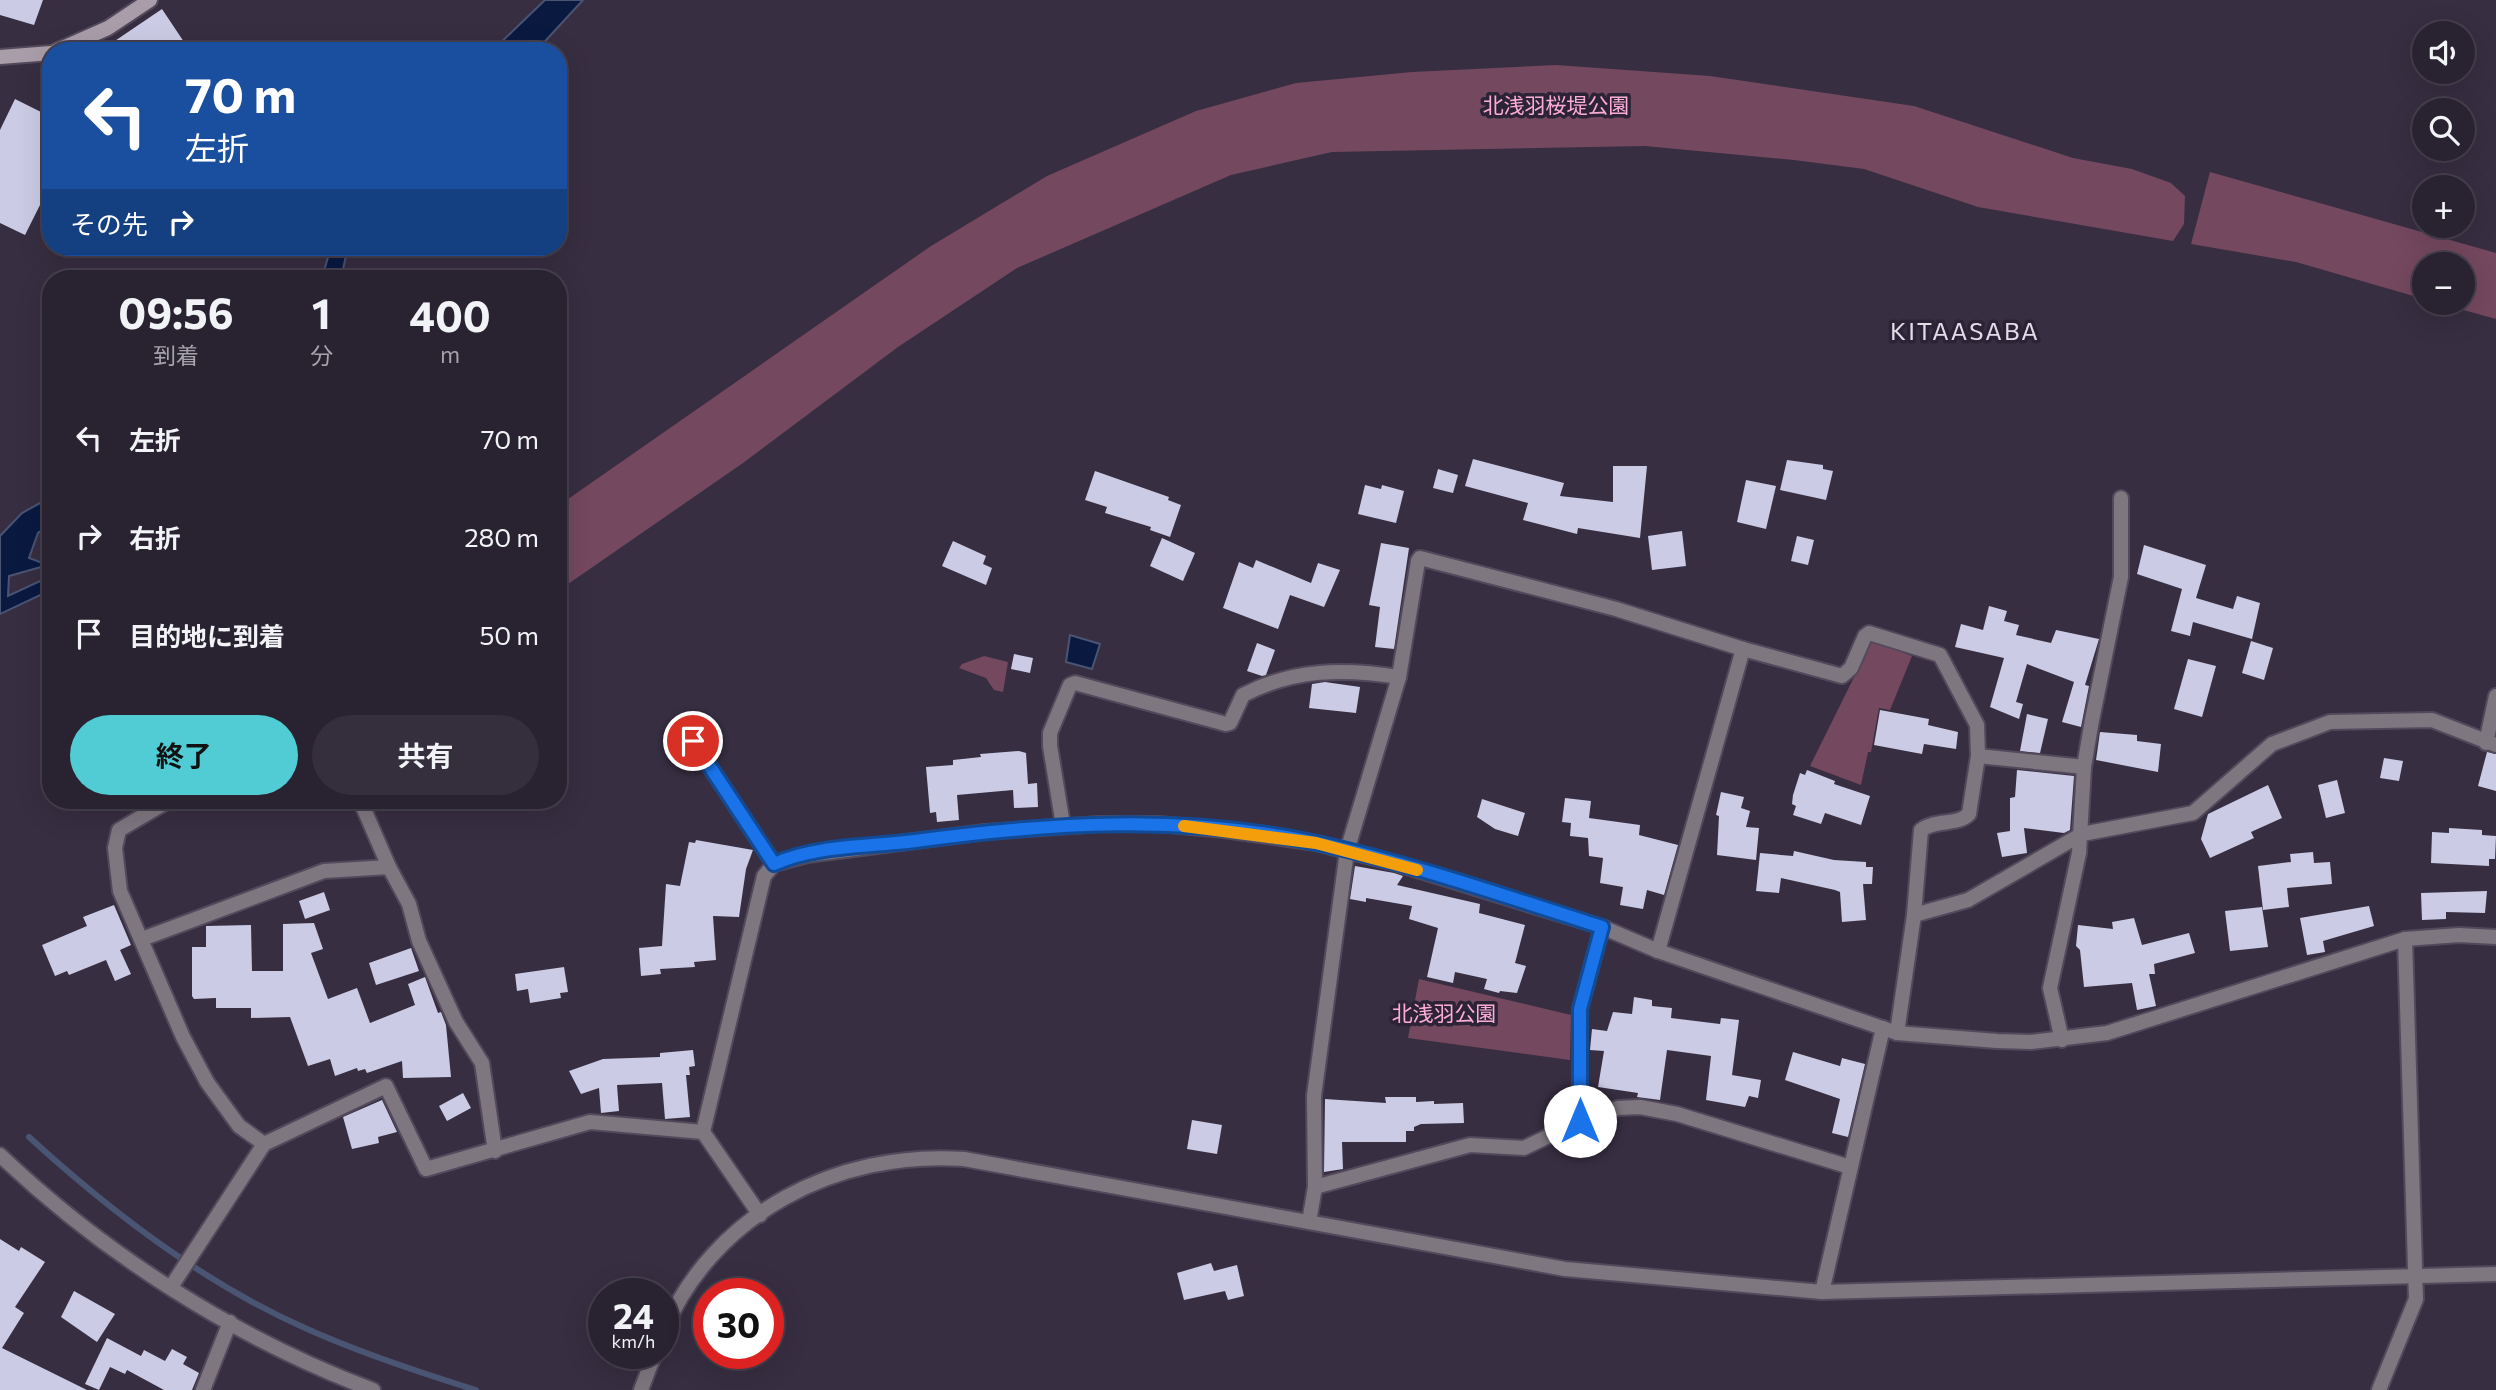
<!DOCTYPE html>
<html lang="ja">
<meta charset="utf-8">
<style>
:root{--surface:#292231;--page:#352f3d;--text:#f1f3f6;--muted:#a5a4ab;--line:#453f4d;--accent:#51ccd4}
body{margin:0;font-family:Commissioner,"Noto Sans JP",sans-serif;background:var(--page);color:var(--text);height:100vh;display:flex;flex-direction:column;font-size:26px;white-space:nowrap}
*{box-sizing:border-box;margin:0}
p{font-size:23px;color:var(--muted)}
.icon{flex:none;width:38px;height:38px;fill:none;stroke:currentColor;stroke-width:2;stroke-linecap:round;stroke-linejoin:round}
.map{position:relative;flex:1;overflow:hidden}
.drawer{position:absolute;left:42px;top:270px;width:525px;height:539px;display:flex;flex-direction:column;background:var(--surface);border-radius:28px;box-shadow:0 7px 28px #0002,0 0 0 2px var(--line)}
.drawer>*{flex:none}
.hud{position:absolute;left:42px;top:42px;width:525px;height:214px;border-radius:28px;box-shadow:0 7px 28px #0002,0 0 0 2px var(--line);background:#1a4fa0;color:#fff;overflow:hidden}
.buttons{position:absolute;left:2412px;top:21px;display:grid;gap:14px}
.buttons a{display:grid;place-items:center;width:63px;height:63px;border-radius:50%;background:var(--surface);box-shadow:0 7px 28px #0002,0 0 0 2px var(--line);font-size:35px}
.speed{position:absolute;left:588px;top:1278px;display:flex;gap:14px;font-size:35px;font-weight:700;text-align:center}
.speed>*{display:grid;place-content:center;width:91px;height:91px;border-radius:50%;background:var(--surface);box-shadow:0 7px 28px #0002,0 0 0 2px var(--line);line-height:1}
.speed small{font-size:18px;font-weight:400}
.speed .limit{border:10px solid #d22;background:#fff;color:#111}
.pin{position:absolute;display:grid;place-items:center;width:60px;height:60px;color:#fff;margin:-30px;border:4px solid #fff;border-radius:50%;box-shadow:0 2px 7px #0007}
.me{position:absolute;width:77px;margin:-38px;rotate:0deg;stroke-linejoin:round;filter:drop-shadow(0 0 5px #0008)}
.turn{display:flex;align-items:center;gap:24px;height:147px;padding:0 28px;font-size:32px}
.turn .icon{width:91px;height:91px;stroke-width:2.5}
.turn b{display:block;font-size:49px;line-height:60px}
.then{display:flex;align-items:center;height:66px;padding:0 28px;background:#0003;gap:14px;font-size:26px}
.eta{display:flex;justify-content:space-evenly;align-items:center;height:119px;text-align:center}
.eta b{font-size:42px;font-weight:700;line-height:49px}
.action{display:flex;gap:14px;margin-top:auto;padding:14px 28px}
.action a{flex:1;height:80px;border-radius:42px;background:var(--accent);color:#111;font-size:28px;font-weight:700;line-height:80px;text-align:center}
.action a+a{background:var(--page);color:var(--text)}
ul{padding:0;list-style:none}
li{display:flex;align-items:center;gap:21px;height:98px;padding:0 28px}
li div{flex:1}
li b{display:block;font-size:26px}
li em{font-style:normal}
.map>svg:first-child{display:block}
.green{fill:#74485f}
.water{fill:#091940;stroke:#4a5473;stroke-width:2}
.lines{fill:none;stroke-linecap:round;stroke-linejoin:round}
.stream{stroke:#4a5473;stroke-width:6}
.building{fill:#cbcbe5}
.minor-casing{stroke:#524a5c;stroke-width:18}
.tertiary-casing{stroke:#524a5c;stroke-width:18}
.secondary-casing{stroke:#524a5c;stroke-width:18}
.minor{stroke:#7f777f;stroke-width:14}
.tertiary{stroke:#7f777f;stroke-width:14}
.secondary{stroke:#aa9daa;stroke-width:14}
.route-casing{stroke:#114b97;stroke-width:18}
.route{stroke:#1a73e8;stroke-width:12}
.slow{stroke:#f59e0b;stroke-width:12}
.labels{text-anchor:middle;stroke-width:7;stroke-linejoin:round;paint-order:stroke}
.park-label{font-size:21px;fill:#fdacd6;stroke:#2c2436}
.quarter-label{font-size:24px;letter-spacing:2px;fill:#e2dde9;stroke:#2c2436}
</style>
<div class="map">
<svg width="2496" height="1390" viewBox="0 0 2496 1390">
<rect width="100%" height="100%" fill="#372e41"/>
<g class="green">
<path d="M1556 65 1710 76 1914 106 2073 158 2132 169 2171 183 2185 196 2184 224 2173 241 1978 207 1864 169 1794 160 1645 146 1332 152 1231 175 1017 268 898 347 743 463 558 591V506L931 246 1047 176 1196 111 1296 83 1412 72Z"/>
<path d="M2210 172 2496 253V319L2438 303H2462V264H2424V299L2296 262 2191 244Z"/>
<path d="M1872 641 1912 656 1890 710 1879 708 1871 752H1868L1861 785 1810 766Z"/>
<path d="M984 656 1008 662 1003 692 994 690 986 678 959 668 962 664Z"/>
<path d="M1419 979 1571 1015 1570 1060 1408 1038Z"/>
</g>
<g class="water">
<path d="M545 0H583L536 51H492Z"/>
<path d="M331 247H348L341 278H322Z"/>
<path d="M51 497V524L38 533 29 558 48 565 9 576 8 596 51 576V590L0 614V536L22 513Z"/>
<path d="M1070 635 1100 644 1092 669 1066 662Z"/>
</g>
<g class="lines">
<path class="stream" d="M29 1137C111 1212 203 1283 305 1328 360 1353 418 1372 476 1390"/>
</g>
<g class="building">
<path d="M0 0H43L34 25 0 15Z"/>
<path d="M162 9 190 51H100Z"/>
<path d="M15 99 51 117V153L45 165 51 167V183L25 235 0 223V130Z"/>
<path d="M1473 459 1564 483 1560 496 1613 502V466H1647L1640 538 1578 528 1577 534 1523 520 1528 503 1465 486Z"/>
<path d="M1787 460 1823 465V469L1833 471 1826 500 1780 490Z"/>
<path d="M1438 469 1458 475 1453 493 1433 488Z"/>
<path d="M1095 471 1169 497 1168 500 1181 505 1170 537 1150 530 1151 527 1105 513 1107 507 1085 500Z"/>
<path d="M1746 480 1776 486 1766 529 1737 522Z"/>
<path d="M1365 485 1381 489 1382 485 1404 491 1396 523 1358 514Z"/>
<path d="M1682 531 1686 566 1652 570 1648 536Z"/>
<path d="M1797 536 1814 540 1808 565 1791 561Z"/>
<path d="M1162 538 1195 553 1183 581 1150 566Z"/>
<path d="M953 541 986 556 983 564 992 568 986 585 942 566Z"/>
<path d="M1381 543 1409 548 1394 649 1375 647 1380 607 1369 605Z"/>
<path d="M2144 545 2206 565 2196 598 2233 609 2237 596 2260 603 2252 639 2193 622 2190 636 2171 631 2182 589 2137 574Z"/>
<path d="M1256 560 1311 583 1318 563 1340 570 1324 607 1290 595 1278 629 1223 608 1239 562 1253 568Z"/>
<path d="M1989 606 2007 611 2004 621 2019 625 2016 635 2051 643 2056 630 2099 639 2085 685 2089 686 2081 727 2062 722 2074 682 2027 664 2016 702 2023 704 2019 719 1990 707 2004 658 1955 647 1961 624 1983 630Z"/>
<path d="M2251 641 2273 648 2264 680 2242 673Z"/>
<path d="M1257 643 1275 650 1266 675 1262 676 1247 671Z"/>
<path d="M1014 654 1033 658 1030 673 1011 669Z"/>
<path d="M2188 659 2216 666 2202 717 2174 709Z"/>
<path d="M1325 682 1360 687 1356 713 1309 708 1312 684Z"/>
<path d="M1880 710 1929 719 1928 725 1958 732 1956 749 1924 744 1922 754 1874 745Z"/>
<path d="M2027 714 2048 719 2040 753 2020 751Z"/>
<path d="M2100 732 2137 735V741L2161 744 2158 772 2096 760Z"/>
<path d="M1019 751 1026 753 1028 784 1037 783 1038 807 1014 808 1013 790 957 795 959 820 937 822 936 812 930 813 926 767 953 765V760L981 757 980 754Z"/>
<path d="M2487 752 2496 754V791L2478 786Z"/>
<path d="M2384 758 2403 761 2399 781 2380 778Z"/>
<path d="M1807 770 1835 781 1834 784 1870 796 1861 825 1825 813 1821 824 1793 815 1796 806 1792 804 1793 795 1800 773 1805 775Z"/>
<path d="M2017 770 2074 776 2070 830 2064 833 2024 828 2027 853 2002 857 1997 833 2010 831V798L2015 797Z"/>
<path d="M2337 780 2345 813 2326 818 2318 785Z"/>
<path d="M2268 785 2282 818 2251 832 2254 838 2210 858 2201 839 2208 814Z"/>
<path d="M1721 792 1744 797 1741 808 1750 811 1746 827 1759 828 1756 860 1717 855 1719 816 1716 815Z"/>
<path d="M1565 798 1591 801 1589 818 1640 825 1639 835 1678 845 1664 895 1647 890 1643 909 1620 905 1623 887 1600 883 1603 858 1589 856 1588 838 1570 836 1571 823 1562 822Z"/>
<path d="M1482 799 1525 813 1518 836 1495 829 1477 817Z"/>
<path d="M2449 828 2482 830V835L2496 836 2495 859H2489V866L2431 863 2432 832 2449 833Z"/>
<path d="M696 840 753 850 746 869 739 917 713 916 716 960 694 962 695 967 660 969 661 974 641 976 639 948 662 946 666 884 680 886 689 842 695 843Z"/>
<path d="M1794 851 1834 860 1866 862V867H1873L1872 884H1863L1866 920 1842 922 1840 892 1835 890 1781 878 1779 893 1756 891 1760 853 1793 856Z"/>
<path d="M2313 852 2314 863 2330 862 2332 884 2287 888 2289 907 2263 910 2258 866 2291 862 2290 854Z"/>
<path d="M1355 866 1394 873 1403 876 1397 885 1480 904 1479 913 1525 925 1515 963 1526 966 1517 993 1500 991 1499 993 1484 989 1487 979 1455 972 1453 983 1427 977 1438 928 1409 919 1412 906 1366 898V902L1350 899Z"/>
<path d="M2487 891 2485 913 2446 912V919L2422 920 2421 893Z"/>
<path d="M324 892 330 910 305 919 299 901Z"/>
<path d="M114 905 131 945 120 950 131 974 115 981 106 960 69 975 67 971 55 976 42 945 87 926 83 917Z"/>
<path d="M2369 906 2374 926 2323 941 2325 952 2307 955 2300 918Z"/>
<path d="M2262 907 2268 947 2230 951 2225 911Z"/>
<path d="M2134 918 2142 945 2189 933 2195 953 2154 964 2155 974H2149L2156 1006 2137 1010 2132 983 2084 987 2080 950 2076 946 2078 925 2113 929 2112 922Z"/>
<path d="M314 923 323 949 311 953 328 999 357 988 370 1023 415 1005 408 984 425 977 438 1013 441 1012 446 1025 451 1077 403 1078 402 1061 367 1073 365 1069 358 1071 357 1068 335 1076 330 1059 308 1066 290 1017 251 1018V1008H216V998L194 999 192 996V947H206V926L251 925 252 971H283V924Z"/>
<path d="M411 948 419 971 376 985 369 963Z"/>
<path d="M564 967 568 992 560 993 561 998 530 1003 528 989 517 991 515 974Z"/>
<path d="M1634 997 1652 1000V1006L1672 1008 1671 1018 1720 1024 1721 1018 1739 1020 1732 1075 1761 1080 1758 1098 1749 1096 1745 1107 1706 1100 1711 1056 1667 1050 1660 1100 1637 1097 1638 1093 1598 1087 1604 1051 1590 1050 1592 1029 1607 1031 1613 1012 1632 1014Z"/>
<path d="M693 1050 695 1066 689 1067 690 1075H686L690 1117 665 1119 662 1083 617 1085 619 1111 601 1113 599 1088 581 1094 569 1071 603 1059 660 1057V1053Z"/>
<path d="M1793 1052 1840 1066 1842 1058 1865 1064 1848 1137 1832 1133 1840 1099 1785 1080Z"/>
<path d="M463 1093 471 1108 447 1121 439 1106Z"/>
<path d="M1385 1097H1416V1102L1434 1101V1104L1463 1103 1464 1123 1421 1124 1414 1127V1131H1406V1142H1342L1343 1169 1324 1172 1325 1099 1386 1103Z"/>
<path d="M382 1100 397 1132 378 1137 379 1143 352 1149 343 1117Z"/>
<path d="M1192 1120 1222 1125 1217 1154 1187 1149Z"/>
<path d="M0 1239 19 1251 21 1247 45 1262 15 1307 24 1313 2 1348 87 1390H0Z"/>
<path d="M1211 1263 1214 1271 1237 1265 1244 1296 1228 1300 1225 1291 1184 1300 1177 1273Z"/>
<path d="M74 1291 115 1314 97 1342 61 1317Z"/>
<path d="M107 1338 141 1356 144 1350 165 1361 172 1349 187 1357 183 1364 199 1373 192 1390H164L127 1370 125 1374 110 1367 99 1390 85 1384Z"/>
</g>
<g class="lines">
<defs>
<g id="minor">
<path d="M693 741 774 864"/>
<path d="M2486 743 2496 696"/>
<path d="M1978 756 2084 767"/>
<path d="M170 800 119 830 115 848 120 891 183 1037 207 1082 239 1126 264 1144 386 1086 426 1169 590 1122 703 1132"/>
<path d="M360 800 389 867"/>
<path d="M1063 825 1050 746V733L1070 685 1075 683 1226 724 1230 723 1243 695C1293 669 1344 668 1399 677"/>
<path d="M1914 915 1968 900 2082 834 2193 813 2272 744 2330 722 2432 720 2496 745"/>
<path d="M142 939 324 871 389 867 409 904 419 941 456 1022 482 1063 495 1151"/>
<path d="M1658 951 1743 649 1842 676 1851 668 1865 636 1869 633 1940 655 1977 725 1978 756 1969 814C1957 826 1935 819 1921 830L1914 915 1897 1033"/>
<path d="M2062 1040 2050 988 2079 853 2084 767 2092 720 2121 577V498"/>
<path d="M1580 1121V1009L1602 927"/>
<path d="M1315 1187 1470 1145 1524 1148 1580 1121 1618 1108 1640 1107 1677 1114 1850 1167"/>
<path d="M760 1215 703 1132 764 876 774 864 807 855 985 832 1100 824H1159L1224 830 1316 843 1391 862 1602 927 1658 951 1897 1033 1997 1041 2031 1042 2107 1033 2405 939 2459 935 2496 937"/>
<path d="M1309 1222 1315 1187 1314 1096 1347 851 1399 677 1418 561 1420 558 1616 609 1743 649"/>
<path d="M171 1287 264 1144"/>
<path d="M1822 1292 1883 1028"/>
<path d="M203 1390 230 1322"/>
<path d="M2379 1390 2416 1299 2405 939"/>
</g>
<g id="tertiary">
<path d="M0 1155C105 1255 237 1339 373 1390"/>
<path d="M663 1333C713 1213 838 1150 964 1159L1565 1269 1822 1292 2496 1274"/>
<path d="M641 1390 655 1353"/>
</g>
<g id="secondary">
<path d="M56 51 108 28 150 0"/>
<path d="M0 57 51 53"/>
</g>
</defs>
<use href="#minor" class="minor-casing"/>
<use href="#tertiary" class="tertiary-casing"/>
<use href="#secondary" class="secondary-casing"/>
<use href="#minor" class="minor"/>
<use href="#tertiary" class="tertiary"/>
<use href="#secondary" class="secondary"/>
</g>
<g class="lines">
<defs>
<path id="route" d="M693 741 774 864C816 845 870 847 915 841 1048 823 1184 814 1317 843 1413 864 1508 897 1602 927L1580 1009V1121"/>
</defs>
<use href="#route" class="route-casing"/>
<use href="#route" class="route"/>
<path class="slow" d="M1184 826 1316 843 1417 870"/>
</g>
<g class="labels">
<g class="park-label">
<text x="1556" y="113">北浅羽桜堤公園</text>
<text x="1444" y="1021">北浅羽公園</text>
</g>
<g class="quarter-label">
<text x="1965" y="340">KITAASABA</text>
</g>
</g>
</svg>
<div class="buttons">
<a><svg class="icon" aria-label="sound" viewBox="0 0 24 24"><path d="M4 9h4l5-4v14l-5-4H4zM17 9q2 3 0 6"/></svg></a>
<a><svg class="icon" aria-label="search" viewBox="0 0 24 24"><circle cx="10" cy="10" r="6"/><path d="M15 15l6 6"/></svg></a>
<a>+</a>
<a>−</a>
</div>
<div class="speed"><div>24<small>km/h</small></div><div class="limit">30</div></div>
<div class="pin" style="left:693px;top:741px;background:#d93025"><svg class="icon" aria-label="arrive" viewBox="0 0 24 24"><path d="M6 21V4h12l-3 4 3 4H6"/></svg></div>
<svg class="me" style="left:1580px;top:1121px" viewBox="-20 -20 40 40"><circle r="19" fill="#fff"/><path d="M0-13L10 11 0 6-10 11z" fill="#1a73e8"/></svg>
<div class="hud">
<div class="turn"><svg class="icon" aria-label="left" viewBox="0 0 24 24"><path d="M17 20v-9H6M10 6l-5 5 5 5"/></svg><div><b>70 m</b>左折</div></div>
<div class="then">その先<svg class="icon" aria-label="right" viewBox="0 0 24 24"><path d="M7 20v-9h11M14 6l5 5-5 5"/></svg></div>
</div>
<section class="drawer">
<div class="eta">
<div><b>09:56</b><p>到着</p></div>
<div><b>1</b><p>分</p></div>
<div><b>400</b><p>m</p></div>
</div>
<ul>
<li><svg class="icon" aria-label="left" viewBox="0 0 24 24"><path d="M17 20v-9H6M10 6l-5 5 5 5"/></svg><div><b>左折</b></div><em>70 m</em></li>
<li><svg class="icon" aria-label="right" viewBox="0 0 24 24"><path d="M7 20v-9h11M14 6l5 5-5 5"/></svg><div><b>右折</b></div><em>280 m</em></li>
<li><svg class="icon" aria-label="arrive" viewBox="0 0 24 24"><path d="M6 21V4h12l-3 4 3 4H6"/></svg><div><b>目的地に到着</b></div><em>50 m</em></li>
</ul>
<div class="action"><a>終了</a><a>共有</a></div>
</section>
</div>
